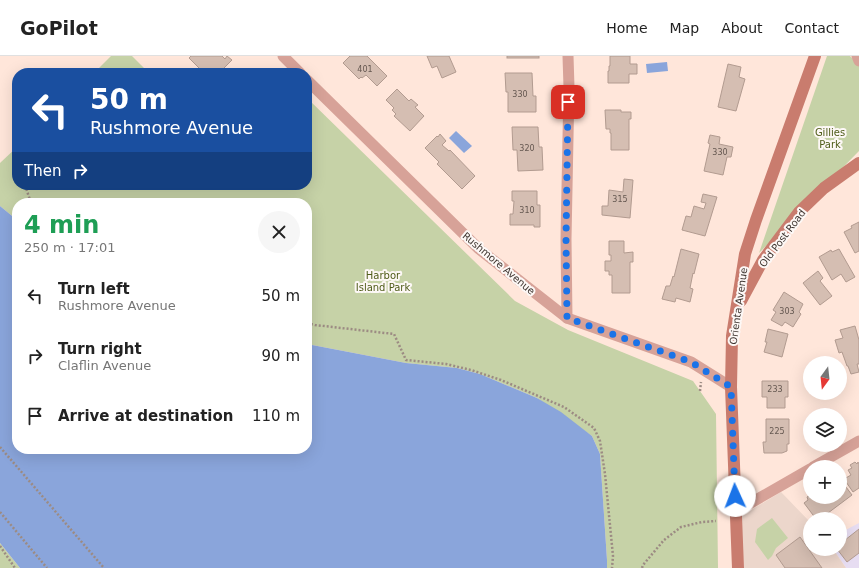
<!DOCTYPE html>
<meta charset="utf-8">
<style>
:root{--surface:#fff;--page:#f6f6f6;--text:#222;--muted:#767676;--line:#e0e0e0}
body{margin:0;font-family:"DejaVu Sans",sans-serif;background:var(--page);color:var(--text);height:100vh;display:flex;flex-direction:column;font-size:15px;white-space:nowrap}
*{box-sizing:border-box;margin:0}
p{font-size:13px;color:var(--muted)}
.icon{flex:none;width:22px;height:22px;fill:none;stroke:currentColor;stroke-width:2;stroke-linecap:round;stroke-linejoin:round}
.map{position:relative;flex:1;overflow:hidden}
.panel{position:absolute;left:12px;top:142px;width:300px;height:256px;display:flex;flex-direction:column;background:var(--surface);border-radius:16px;box-shadow:0 4px 16px #0002}
.panel>*{flex:none}
.banner{position:absolute;left:12px;top:12px;width:300px;height:122px;border-radius:16px;box-shadow:0 4px 16px #0002;background:#1a4fa0;color:#fff;overflow:hidden}
.needle{width:26px;rotate:195deg}
.controls{position:absolute;left:803px;top:300px;display:grid;gap:8px}
.controls a{display:grid;place-items:center;width:44px;height:44px;border-radius:50%;background:var(--surface);box-shadow:0 4px 16px #0002;font-size:20px}
.pin{position:absolute;display:grid;place-items:center;width:34px;height:34px;color:#fff;margin:-17px;border-radius:8px;box-shadow:0 2px 6px #0006}
.me{position:absolute;width:44px;margin:-22px;rotate:358deg;stroke-linejoin:round;filter:drop-shadow(0 0 3px #0008)}
.turn{display:flex;align-items:center;gap:14px;height:84px;padding:0 12px;font-size:18px}
.turn .icon{width:52px;height:52px;stroke-width:2.5}
.turn b{display:block;font-size:28px;line-height:34px}
.then{display:flex;align-items:center;height:38px;padding:0 12px;background:#0003;gap:8px;font-size:15px}
.round{display:grid;place-items:center;flex:none;width:42px;height:42px;border-radius:21px;background:var(--page)}
.headline{display:flex;align-items:center;justify-content:space-between;height:68px;padding:0 12px}
h1{font-size:24px;font-weight:600;line-height:30px;color:#1e9e55}
ul{padding:0;list-style:none}
li{display:flex;align-items:center;gap:12px;height:60px;padding:0 12px}
li div{flex:1}
li b{display:block;font-size:15px}
li em{font-style:normal}
header{display:flex;align-items:center;gap:24px;box-sizing:border-box;height:56px;padding:0 20px;background:var(--surface);border-bottom:1px solid var(--line)}
header strong{font-size:19px}
nav{display:flex;gap:22px;margin-inline-start:auto;font-size:14px}
.map>svg:first-child{display:block}
.commercial{fill:#e7ddf2}
.education{fill:#ecd6cb}
.green{fill:#c6d2a7}
.water{fill:#8aa5db}
.building{fill:#d5beb2;stroke:#b29b90}
.lines{fill:none;stroke-linecap:round;stroke-linejoin:round}
.path{stroke:#9c8b83;stroke-width:2.5;stroke-dasharray:2 2;stroke-linecap:butt}
.street{stroke:#d7a298;stroke-width:11}
.secondary{stroke:#c97c6e;stroke-width:12}
.route{stroke:#1a73e8;stroke-width:7;stroke-dasharray:0 12.6}
.labels{text-anchor:middle;stroke-width:4;stroke-linejoin:round;paint-order:stroke}
.number-label{font-size:8px;fill:#645750}
.park-label{font-size:10px;fill:#4f5c19;stroke:#fdf8f6}
.street-label{font-size:10px;fill:#3e3530;stroke:#fdf8f6}
</style>
<header>
<strong>GoPilot</strong>
<nav><a>Home</a><a>Map</a><a>About</a><a>Contact</a></nav>
</header>
<div class="map">
<svg width="859" height="512" viewBox="0 0 859 512">
<rect width="100%" height="100%" fill="#ffe6da"/>
<path class="commercial" d="M859 467V512H846L833 493H840V477Z"/>
<path class="education" d="M781 436 810 466V493H833L846 512H743L740 461Z"/>
<g class="green">
<path d="M111 0H132L149 17H94Z"/>
<path d="M827 0H850L859 10V95L759 197Z"/>
<path d="M307 42 515 245 568 274 693 325 716 358 718 512H607V504L600 398 592 380 537 342 480 318 457 312 406 307 307 288V147H17V164L0 150V107L17 91V129H307Z"/>
<path d="M772 462 788 482 776 492 772 500 768 504 755 486 757 473Z"/>
<path d="M0 487 20 512H0Z"/>
</g>
<g class="water">
<path d="M667 6 668 15 647 17 646 8Z"/>
<path d="M456 75 472 90 464 97 449 82Z"/>
<path d="M0 150 17 164V393H307V288L406 307 457 312 480 318 537 342 561 356 592 380 600 398 607 504V512H20L0 487Z"/>
</g>
<g class="building">
<path d="M191 0H222L225 3 227 0 232 4 219 17H204L189 2Z"/>
<path d="M350 0H367L387 20 377 30 366 19 362 22 361 21 359 23 343 7Z"/>
<path d="M427 0H449L456 16 442 22 437 10 432 12Z"/>
<rect x="507" y="0" width="32" height="2"/>
<path d="M610 0H630V8H637V18H629V27H608V15H609V10H610Z"/>
<path d="M728 8 741 11 739 21 745 23 736 55 718 51Z"/>
<path d="M505 17H532L533 40H536V56H508V36H506Z"/>
<path d="M397 33 409 45 411 43 418 49 415 51 424 60 410 75 394 60 396 58 392 54 394 52 386 44Z"/>
<path d="M605 54H621V56H631V63H629V94H611V77H610V73H606Z"/>
<path d="M512 71H538L539 91H542L543 114 518 115 517 94H513Z"/>
<path d="M440 78 446 85 442 89 449 95 450 94 475 120 462 133 437 108 439 106 425 92 437 80 438 81Z"/>
<path d="M710 79 720 81 719 88 733 91 731 101H727L723 119 704 115 710 88 708 87Z"/>
<path d="M624 123 633 124 630 162 602 159V150H608L609 134 623 136Z"/>
<path d="M512 135H537V149H540V171H534V169H510V158H513L514 145H512Z"/>
<path d="M703 138 717 141 705 180 682 174 686 160 691 161 694 150 704 153 706 147 701 146Z"/>
<path d="M859 166V195L855 197 844 176 852 172 851 170Z"/>
<path d="M609 185H624V197L633 196V206H630V237H612V219H609V215H605V205H611V199H609Z"/>
<path d="M681 193 699 198 694 218 693 217 690 232 693 233 690 246 676 242 675 246 662 243 666 230H670L673 220 674 221Z"/>
<path d="M839 193 855 221 846 226 841 218 832 224 819 201 831 194 832 196Z"/>
<path d="M818 215 823 222 820 225 832 240 820 249 803 227Z"/>
<path d="M784 236 803 248 799 256 801 258 793 271 785 266 782 270 771 264 776 256 773 254Z"/>
<path d="M855 270 859 284V308H857L859 316 851 318 848 310H847L842 296 839 297 835 284 843 282 840 274Z"/>
<path d="M768 273 788 278 782 301 764 296 767 286H765Z"/>
<path d="M762 325H788V341H785V352H767V341H762Z"/>
<path d="M766 363H789V388H787V395L782 397H764L763 386H766Z"/>
<path d="M855 406 857 408 858 406 859 408V432L853 436 844 423 851 419 848 414 852 412 850 409Z"/>
<path d="M840 423 852 439 820 463H816L804 447 808 444 807 441 810 439V441H840Z"/>
<path d="M859 473V497L847 506 837 493H840V488Z"/>
<path d="M800 481 822 512H785L776 499Z"/>
</g>
<g class="lines">
<g class="path">
<path d="M26 129V132L31 147"/>
<path d="M307 267 315 269 394 278 406 304 446 308 471 314 501 324 564 351 594 372 600 385 605 418 613 500 612 512"/>
<path d="M700 335 701 326"/>
<path d="M0 391 104 512"/>
<path d="M0 456 47 512"/>
<path d="M0 490 15 512"/>
<path d="M642 512 643 509 664 484 681 471 702 466 716 465"/>
</g>
<g class="street">
<path d="M283 0 300 17"/>
<path d="M857 0 859 5"/>
<path d="M307 24 479 193 567 262 691 306 731 331"/>
<path d="M567 262 566 183 569 31 568 0"/>
<path d="M813 411 859 385"/>
<path d="M735 456 810 413"/>
</g>
<g class="secondary">
<path d="M741 245 763 204 799 156 824 132 859 107"/>
<path d="M738 512 731 331 732 280 745 198 756 164 815 0"/>
</g>
</g>
<g class="lines">
<path class="route" d="M568 46 566 183 567 262 691 306 731 331 735 440"/>
</g>
<g class="labels">
<g class="number-label">
<text x="365" y="16">401</text>
<text x="520" y="41">330</text>
<text x="527" y="95">320</text>
<text x="720" y="99">330</text>
<text x="620" y="146">315</text>
<text x="527" y="157">310</text>
<text x="787" y="258">303</text>
<text x="775" y="336">233</text>
<text x="777" y="378">225</text>
</g>
<g class="park-label">
<text x="830" y="80">Gillies<tspan x="830" dy="12">Park</tspan></text>
<text x="383" y="223">Harbor<tspan x="383" dy="12">Island Park</tspan></text>
</g>
<g class="street-label">
<text transform="translate(782 182) rotate(-53)" y="4">Old Post Road</text>
<text transform="translate(499 207) rotate(40)" y="4">Rushmore Avenue</text>
<text transform="translate(738 250) rotate(-82)" y="4">Orienta Avenue</text>
</g>
</g>
</svg>
<div class="controls">
<a><svg class="needle" viewBox="-14 -14 28 28"><path d="M0-13l5 13h-10z" fill="#e53935"/><path d="M0 13l5-13h-10z" fill="#767676"/></svg></a>
<a><svg class="icon" aria-label="layers" viewBox="0 0 24 24"><path d="M12 4l9 5-9 5-9-5zM3 14l9 5 9-5"/></svg></a>
<a>+</a>
<a>−</a>
</div>
<div class="pin" style="left:568px;top:46px;background:#d93025"><svg class="icon" aria-label="arrive" viewBox="0 0 24 24"><path d="M6 21V4h12l-3 4 3 4H6"/></svg></div>
<svg class="me" style="left:735px;top:440px" viewBox="-20 -20 40 40"><circle r="19" fill="#fff"/><path d="M0-13L10 11 0 6-10 11z" fill="#1a73e8"/></svg>
<div class="banner">
<div class="turn"><svg class="icon" aria-label="left" viewBox="0 0 24 24"><path d="M17 20v-9H6M10 6l-5 5 5 5"/></svg><div><b>50 m</b>Rushmore Avenue</div></div>
<div class="then">Then<svg class="icon" aria-label="right" viewBox="0 0 24 24"><path d="M7 20v-9h11M14 6l5 5-5 5"/></svg></div>
</div>
<section class="panel">
<div class="headline"><div><h1>4 min</h1><p>250 m · 17:01</p></div><a class="round"><svg class="icon" aria-label="close" viewBox="0 0 24 24"><path d="M6 6l12 12M18 6L6 18"/></svg></a></div>
<ul>
<li><svg class="icon" aria-label="left" viewBox="0 0 24 24"><path d="M17 20v-9H6M10 6l-5 5 5 5"/></svg><div><b>Turn left</b><p>Rushmore Avenue</p></div><em>50 m</em></li>
<li><svg class="icon" aria-label="right" viewBox="0 0 24 24"><path d="M7 20v-9h11M14 6l5 5-5 5"/></svg><div><b>Turn right</b><p>Claflin Avenue</p></div><em>90 m</em></li>
<li><svg class="icon" aria-label="arrive" viewBox="0 0 24 24"><path d="M6 21V4h12l-3 4 3 4H6"/></svg><div><b>Arrive at destination</b></div><em>110 m</em></li>
</ul>
</section>
</div>
